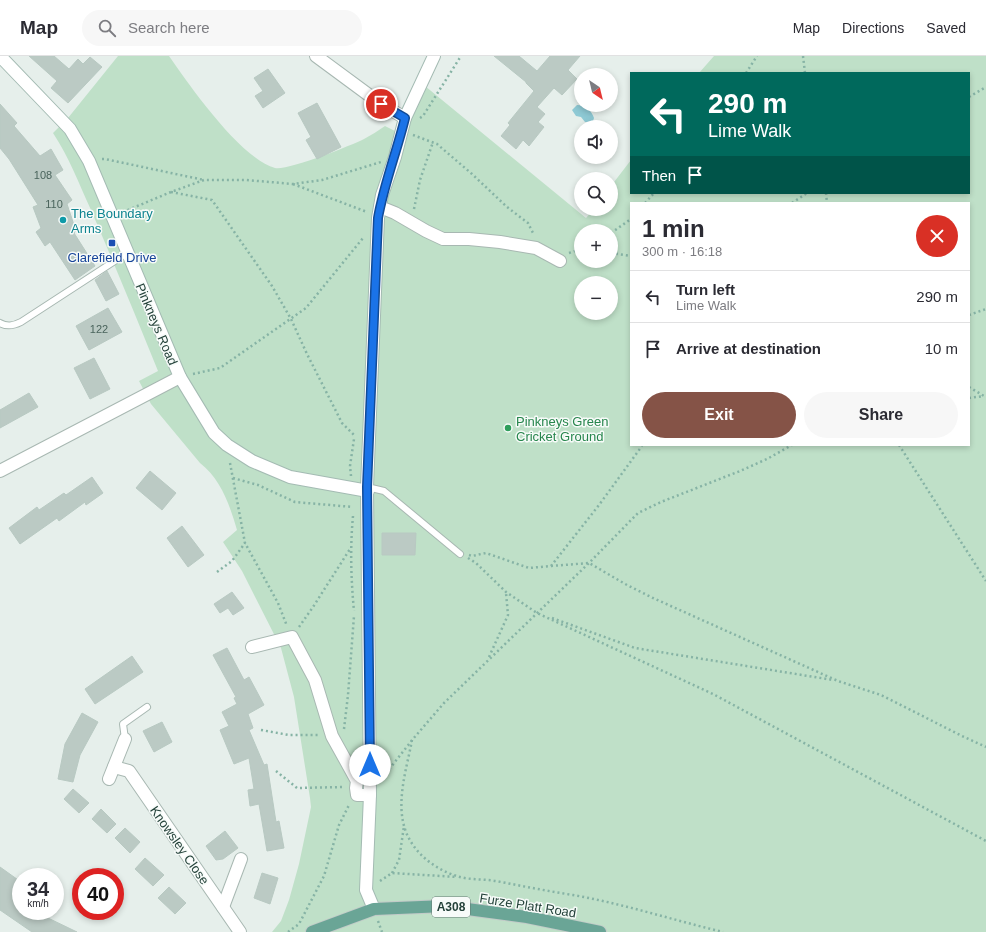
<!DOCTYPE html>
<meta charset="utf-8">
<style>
:root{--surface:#fff;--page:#f7f7f7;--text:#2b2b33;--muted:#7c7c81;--line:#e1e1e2;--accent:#855347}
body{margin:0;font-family:Arial,sans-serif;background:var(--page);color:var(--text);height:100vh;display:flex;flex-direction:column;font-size:15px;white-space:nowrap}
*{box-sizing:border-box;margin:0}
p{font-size:13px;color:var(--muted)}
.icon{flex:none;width:22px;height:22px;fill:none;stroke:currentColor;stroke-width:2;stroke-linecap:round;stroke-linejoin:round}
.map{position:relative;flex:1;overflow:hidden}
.panel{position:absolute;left:630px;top:146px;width:340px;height:244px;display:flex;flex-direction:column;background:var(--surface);border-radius:0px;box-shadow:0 2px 6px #0003}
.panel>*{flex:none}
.banner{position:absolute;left:630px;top:16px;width:340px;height:122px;border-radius:0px;box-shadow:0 2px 6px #0003;background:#00695c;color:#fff;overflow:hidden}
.needle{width:26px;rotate:145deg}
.buttons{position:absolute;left:574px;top:12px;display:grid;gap:8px}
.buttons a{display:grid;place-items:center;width:44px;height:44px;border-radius:50%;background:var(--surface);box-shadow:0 2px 6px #0003;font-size:20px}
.speed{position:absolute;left:12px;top:812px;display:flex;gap:8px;font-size:20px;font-weight:700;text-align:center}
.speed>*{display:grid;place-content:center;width:52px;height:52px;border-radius:50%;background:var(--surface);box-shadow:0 2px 6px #0003;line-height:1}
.speed small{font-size:10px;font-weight:400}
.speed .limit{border:6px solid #d22;background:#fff;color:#111}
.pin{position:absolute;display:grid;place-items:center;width:34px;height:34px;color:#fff;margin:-17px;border:2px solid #fff;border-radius:50%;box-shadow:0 1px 4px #0007}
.me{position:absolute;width:44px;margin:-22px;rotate:0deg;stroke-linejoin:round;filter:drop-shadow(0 0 3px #0008)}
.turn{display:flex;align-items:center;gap:14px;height:84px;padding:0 12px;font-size:18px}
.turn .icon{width:52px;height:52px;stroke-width:2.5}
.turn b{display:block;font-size:28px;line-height:34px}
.then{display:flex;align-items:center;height:38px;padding:0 12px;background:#0003;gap:8px;font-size:15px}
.round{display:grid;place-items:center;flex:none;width:42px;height:42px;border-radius:21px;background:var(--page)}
.headline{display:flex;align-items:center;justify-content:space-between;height:68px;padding:0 12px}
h1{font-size:24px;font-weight:700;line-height:30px}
.primary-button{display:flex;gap:8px;margin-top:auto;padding:8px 12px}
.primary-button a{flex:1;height:46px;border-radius:24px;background:var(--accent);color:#fff;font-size:16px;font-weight:700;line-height:46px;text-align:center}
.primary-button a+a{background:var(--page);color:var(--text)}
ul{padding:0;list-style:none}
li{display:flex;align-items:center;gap:12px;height:52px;padding:0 12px;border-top:1px solid var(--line)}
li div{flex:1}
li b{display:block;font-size:15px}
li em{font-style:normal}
header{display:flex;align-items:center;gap:24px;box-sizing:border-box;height:56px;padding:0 20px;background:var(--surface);border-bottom:1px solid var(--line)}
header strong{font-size:19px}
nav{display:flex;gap:22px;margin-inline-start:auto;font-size:14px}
.search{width:280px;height:36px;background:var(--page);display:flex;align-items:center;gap:10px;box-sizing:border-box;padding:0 14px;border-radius:22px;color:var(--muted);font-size:15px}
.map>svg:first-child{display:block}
.green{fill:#bfe0c8;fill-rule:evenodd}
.water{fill:#8ec9d4}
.building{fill:#bbcac4;stroke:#b8c9c2}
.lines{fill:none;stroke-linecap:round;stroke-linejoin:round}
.lane-casing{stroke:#a8b8b2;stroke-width:8}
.street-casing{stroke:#a8b8b2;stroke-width:14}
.secondary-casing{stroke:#a4bbb3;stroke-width:14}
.primary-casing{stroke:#c2cac8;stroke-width:14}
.path{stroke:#86b3a5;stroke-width:2.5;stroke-dasharray:2 3;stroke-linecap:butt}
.lane{stroke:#fff;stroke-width:6}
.street{stroke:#fff;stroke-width:12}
.secondary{stroke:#fff;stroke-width:12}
.primary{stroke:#6aa596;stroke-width:12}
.route-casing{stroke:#114b97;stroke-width:10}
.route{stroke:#1a73e8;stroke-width:7}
.culture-dot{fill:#0f9aa8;stroke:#f7fbf9;stroke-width:1.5}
.transit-dot{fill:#1a4fb4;stroke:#f7fbf9;stroke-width:1.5}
.leisure-dot{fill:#2e9e5b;stroke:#f7fbf9;stroke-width:1.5}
.labels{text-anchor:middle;stroke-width:3;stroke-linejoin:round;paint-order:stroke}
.number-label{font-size:11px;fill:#4a645c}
.shield{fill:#f7fbf9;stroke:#637a73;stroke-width:1}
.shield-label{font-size:12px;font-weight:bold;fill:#24423a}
.culture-label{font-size:13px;fill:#0d838f;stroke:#f7fbf9;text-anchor:start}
.transit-label{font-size:13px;fill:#164399;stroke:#f7fbf9}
.street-label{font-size:13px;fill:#24423a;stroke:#f7fbf9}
.leisure-label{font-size:13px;fill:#27864d;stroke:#f7fbf9;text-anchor:start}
</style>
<header>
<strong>Map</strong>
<div class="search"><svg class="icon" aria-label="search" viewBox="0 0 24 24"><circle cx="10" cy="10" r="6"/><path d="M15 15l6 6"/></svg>Search here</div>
<nav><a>Map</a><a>Directions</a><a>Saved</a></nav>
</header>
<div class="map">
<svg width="986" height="876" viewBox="0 0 986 876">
<rect width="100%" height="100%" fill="#e6efeb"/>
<path class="green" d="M118 0H169C189 29 241 103 275 112 287 115 350 90 364 83 371 79 378 75 385 70L399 77 425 30 586 162 594 153H611V130L631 104V137H969V17H699L714 0H986V876H272L281 865 289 844 299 808 311 751 310 742 294 641 281 592 242 515 223 486 237 474C230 450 221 423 200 407L151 348 139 325 158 315C136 261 114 207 91 154 79 128 69 101 53 77L68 62ZM631 147H969V389H631ZM581 175H611V205H581ZM581 227H611V257H581Z"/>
<path class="water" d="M577 49C585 49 592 55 594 62L593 65 591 66H585L581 61 576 60 572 54Z"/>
<g class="building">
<path d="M29 0H54L69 13 78 3 83 8 90 1 102 11 68 47 51 32 57 25Z"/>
<path d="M494 0H519L537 15 550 0H580L568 14 577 23 562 39 554 32 537 51 545 58 538 66 544 71 529 90 523 84 516 93 501 80 510 69 508 67 534 35 526 27V26Z"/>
<path d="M268 13 285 37 263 52 255 40 263 35 254 22Z"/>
<path d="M317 47 341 91 317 103 306 84 311 81 298 57Z"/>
<path d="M0 48 17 67 14 70 40 100 51 93 63 114 55 119 72 144 67 148 76 175 74 177 95 210 75 224 50 186 45 190 36 176 41 172 33 151 38 149 9 103 0 92Z"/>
<path d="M107 215 119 238 106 245 95 224Z"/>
<path d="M108 252 122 276 89 294 76 270Z"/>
<path d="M94 302 110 333 90 343 74 312Z"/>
<path d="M29 337 38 351 0 372V354Z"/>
<path d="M150 415 176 437 162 454 136 432Z"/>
<path d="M92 421 103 437 86 449 85 446 59 465 57 462 20 488 9 472 37 451 39 454 64 437 66 439Z"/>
<path d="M182 470 204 499 188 511 167 482Z"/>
<path d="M382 477H416L415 499H382Z"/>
<path d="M232 536 244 552 233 559 228 552 220 557 214 548Z"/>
<path d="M227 592 244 624 249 621 264 649 248 658 253 672 249 674 264 709 267 708 276 766 279 765 284 792 267 795 259 748 250 750 248 734 254 733 249 702 234 708 220 674 229 670 222 656 237 648 234 642 236 641 213 599Z"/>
<path d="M132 600 143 616 95 648 85 633Z"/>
<path d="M82 657 98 666 80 699 73 726 58 723 65 688Z"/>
<path d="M162 666 172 686 154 696 143 675Z"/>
<path d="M73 733 89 747 79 757 64 743Z"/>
<path d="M101 753 116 768 107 777 92 763Z"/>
<path d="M125 772 140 786 130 797 115 782Z"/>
<path d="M225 775 238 792 223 803 216 804 206 790Z"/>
<path d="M145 802 164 819 153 830 135 813Z"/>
<path d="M0 811 21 826V828L14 838 21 844V855H38L48 862 77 876H32L0 854Z"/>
<path d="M262 817 278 822 270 848 254 842Z"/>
<path d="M169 831 186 847 175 858 158 842Z"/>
</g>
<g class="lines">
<defs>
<g id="lane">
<path d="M0 267C7 271 13 270 21 266L127 197"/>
<path d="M367 431 384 435 460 498"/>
<path d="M125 683 123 668 147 651"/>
</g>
<g id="street">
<path d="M316 0 381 48 405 62"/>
<path d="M380 151 395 157 426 175 443 183H469L500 186 536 192 560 205"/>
<path d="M0 415 180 321"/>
<path d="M252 591 292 581 315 624 332 680 357 725 356 732 357 739H370"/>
<path d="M114 711 129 715 240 876"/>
<path d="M109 723 125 683"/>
<path d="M223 851 241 803"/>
</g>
<g id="secondary">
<path d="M0 0 70 73 89 105 180 321 214 377 227 389 252 405 290 421 368 435"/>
<path d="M374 853 366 834 370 739 367 431 378 162 382 139 395 101 405 62 434 0"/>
</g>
<path id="primary" d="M312 876 374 853 445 850 527 861 600 876"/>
</defs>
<use href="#lane" class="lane-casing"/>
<use href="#street" class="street-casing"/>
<use href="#secondary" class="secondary-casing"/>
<use href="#primary" class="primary-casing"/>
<g class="path">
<path d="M803 0 805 17"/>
<path d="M746 17 757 0"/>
<path d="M969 41 986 31"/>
<path d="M420 62 423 60 461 0"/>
<path d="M413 79 437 88 472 118 507 151 528 167 534 179"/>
<path d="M102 103H105L204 124"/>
<path d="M293 128 367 156"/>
<path d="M171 136 212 144 272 230 291 263 307 298 342 367 355 380"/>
<path d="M826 137 827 147"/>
<path d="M645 147 654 137"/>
<path d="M792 147 807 137"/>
<path d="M414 153 420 124 433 86"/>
<path d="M123 156 171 136 204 124H246L293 128 322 124 381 106"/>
<path d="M611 177 631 163"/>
<path d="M569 197 581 193"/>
<path d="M611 197 631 200"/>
<path d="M969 259 986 253"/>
<path d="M193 318 220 312 306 252 363 182"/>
<path d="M969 331 984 340 986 339"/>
<path d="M969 342 984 340"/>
<path d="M899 389 986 525"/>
<path d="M230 407 245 487 278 547 287 570"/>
<path d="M351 420 350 410 354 383"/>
<path d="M233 422 258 429 295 446 353 451"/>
<path d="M353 460C350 492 351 523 354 555"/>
<path d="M469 499 472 500 486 497 529 512 551 510 599 449 642 390"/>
<path d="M468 502 476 507 506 536 537 557 713 638 986 785"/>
<path d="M551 510 589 507 627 529 653 542 838 625 881 639 962 680 986 691"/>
<path d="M217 516 232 505 245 487"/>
<path d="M552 562 635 592 833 624"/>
<path d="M299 571 313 551 350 493"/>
<path d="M489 601 508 559 506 537"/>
<path d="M344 673 348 639 354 560"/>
<path d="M261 674 289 679H319"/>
<path d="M412 684C406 717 391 758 413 789 424 805 442 816 460 821 471 824 484 823 496 825 522 830 547 835 573 839 624 848 673 864 723 876"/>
<path d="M276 715 297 732 343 731"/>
<path d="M383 721 413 683 444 647 589 507 638 457 661 446 740 415 767 403 792 389"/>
<path d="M392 817 399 804 404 770"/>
<path d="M380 825 392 817 457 821"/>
<path d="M378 865 382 876"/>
<path d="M288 876 299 868 324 820 339 769 349 749"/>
</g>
<use href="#lane" class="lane"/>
<use href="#street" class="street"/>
<use href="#secondary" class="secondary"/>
<use href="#primary" class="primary"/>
</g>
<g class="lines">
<defs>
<path id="route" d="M370 709 367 431 378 162C384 128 397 95 405 62L381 48"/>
</defs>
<use href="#route" class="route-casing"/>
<use href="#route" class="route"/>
</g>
<circle class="culture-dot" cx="63" cy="164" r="4"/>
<rect class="transit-dot" x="108" y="183" width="8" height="8" rx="2"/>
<circle class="leisure-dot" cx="508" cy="372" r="4"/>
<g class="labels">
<g class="number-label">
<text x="43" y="123">108</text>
<text x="54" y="152">110</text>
<text x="99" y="277">122</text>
</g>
<rect class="shield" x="432" y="841" width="38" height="20" rx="3"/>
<g class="shield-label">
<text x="451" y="855">A308</text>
</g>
<g class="culture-label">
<text x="71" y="162">The Boundary<tspan x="71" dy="15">Arms</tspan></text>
</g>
<g class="transit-label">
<text x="112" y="206">Clarefield Drive</text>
</g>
<g class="street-label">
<text transform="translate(157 268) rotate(67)" y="5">Pinkneys Road</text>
<text transform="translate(180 789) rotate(55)" y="5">Knowsley Close</text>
<text transform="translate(528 849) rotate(9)" y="5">Furze Platt Road</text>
</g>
<g class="leisure-label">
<text x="516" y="370">Pinkneys Green<tspan x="516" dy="15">Cricket Ground</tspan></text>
</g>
</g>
</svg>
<div class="buttons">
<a><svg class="needle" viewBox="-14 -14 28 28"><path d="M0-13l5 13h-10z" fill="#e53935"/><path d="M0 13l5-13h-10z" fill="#7c7c81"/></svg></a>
<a><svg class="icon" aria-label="sound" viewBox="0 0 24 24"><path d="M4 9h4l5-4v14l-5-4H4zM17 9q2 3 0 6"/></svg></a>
<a><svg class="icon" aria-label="search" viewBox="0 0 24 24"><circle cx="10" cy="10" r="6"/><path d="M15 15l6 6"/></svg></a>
<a>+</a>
<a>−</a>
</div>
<div class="speed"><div>34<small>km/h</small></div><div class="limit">40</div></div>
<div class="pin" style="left:381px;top:48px;background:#d93025"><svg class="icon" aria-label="arrive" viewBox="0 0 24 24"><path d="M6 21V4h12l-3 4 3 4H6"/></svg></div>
<svg class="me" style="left:370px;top:709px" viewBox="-20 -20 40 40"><circle r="19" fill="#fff"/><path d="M0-13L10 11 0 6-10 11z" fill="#1a73e8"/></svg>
<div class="banner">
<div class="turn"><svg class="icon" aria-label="left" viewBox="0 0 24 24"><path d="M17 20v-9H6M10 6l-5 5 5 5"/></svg><div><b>290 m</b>Lime Walk</div></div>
<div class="then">Then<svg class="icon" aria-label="arrive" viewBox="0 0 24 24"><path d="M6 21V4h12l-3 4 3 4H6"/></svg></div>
</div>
<section class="panel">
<div class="headline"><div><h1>1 min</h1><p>300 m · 16:18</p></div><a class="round" style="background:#d93025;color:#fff"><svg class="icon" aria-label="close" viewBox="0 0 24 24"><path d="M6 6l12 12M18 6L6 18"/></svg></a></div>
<ul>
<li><svg class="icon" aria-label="left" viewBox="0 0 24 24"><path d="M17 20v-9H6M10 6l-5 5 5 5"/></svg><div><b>Turn left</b><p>Lime Walk</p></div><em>290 m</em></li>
<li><svg class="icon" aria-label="arrive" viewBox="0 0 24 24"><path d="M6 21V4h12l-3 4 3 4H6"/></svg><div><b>Arrive at destination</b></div><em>10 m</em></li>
</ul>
<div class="primary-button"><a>Exit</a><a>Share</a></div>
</section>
</div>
